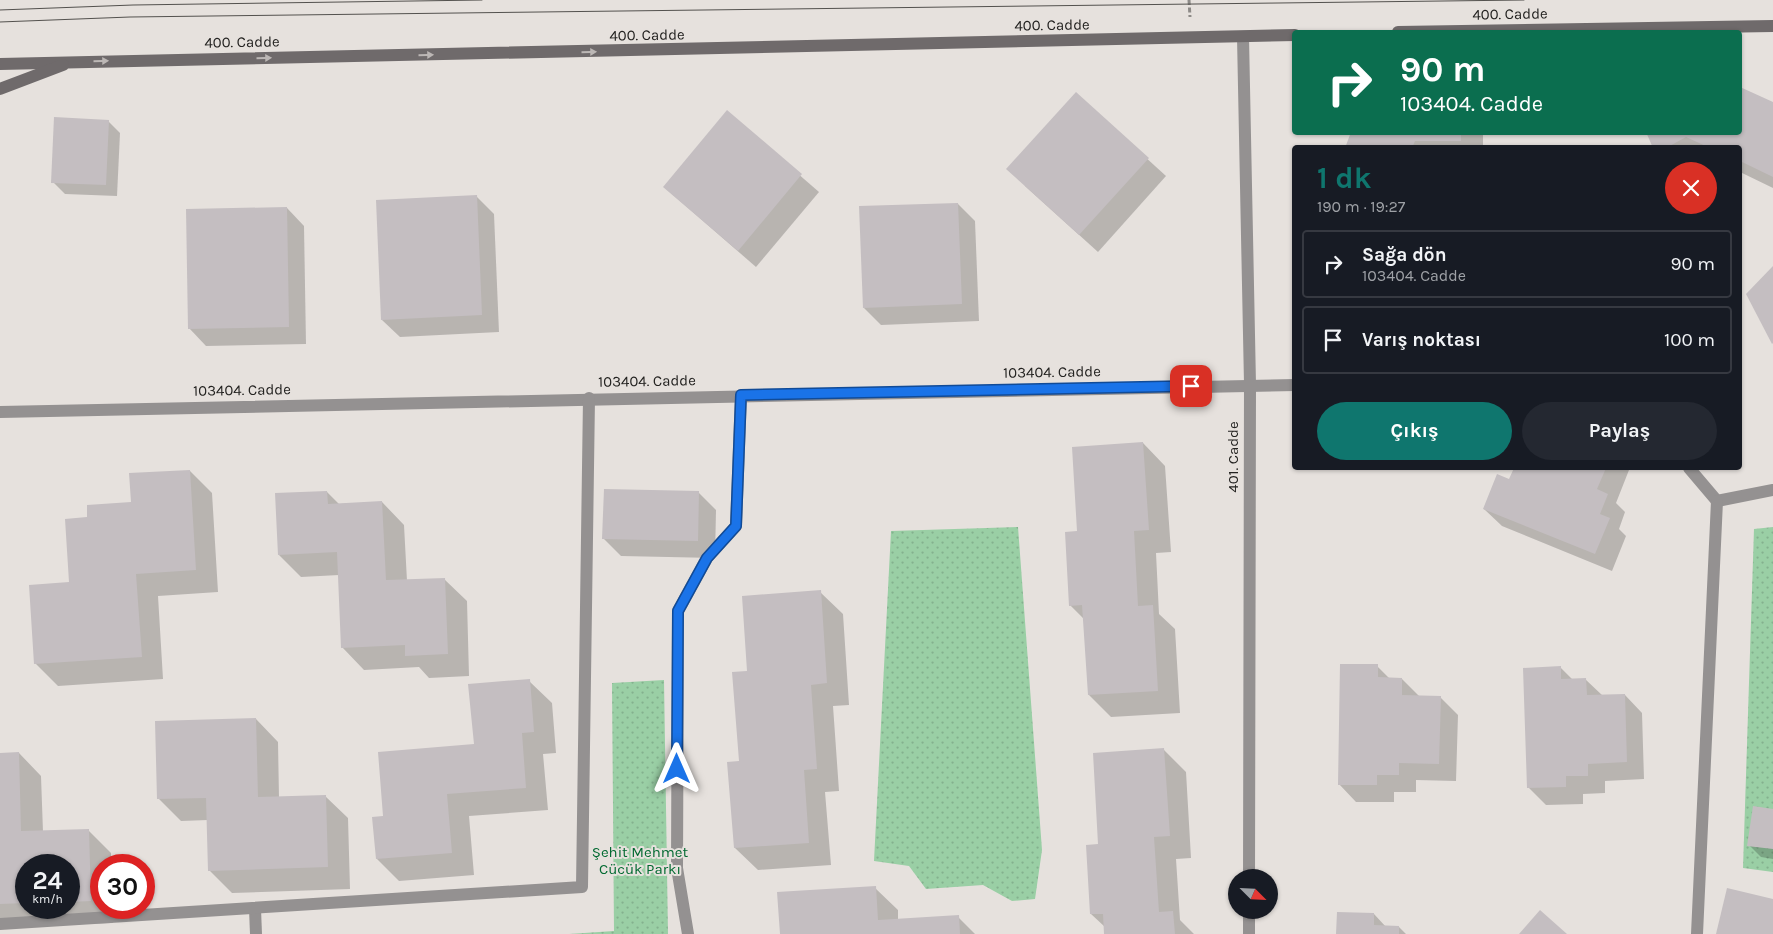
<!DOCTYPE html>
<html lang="tr">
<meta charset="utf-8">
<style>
:root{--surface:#171b24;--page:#242831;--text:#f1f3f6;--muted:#9ea1a6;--line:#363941;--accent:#0f766e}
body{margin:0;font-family:Karla,sans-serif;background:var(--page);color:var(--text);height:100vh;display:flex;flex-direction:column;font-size:19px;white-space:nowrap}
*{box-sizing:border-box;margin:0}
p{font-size:16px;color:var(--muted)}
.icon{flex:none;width:28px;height:28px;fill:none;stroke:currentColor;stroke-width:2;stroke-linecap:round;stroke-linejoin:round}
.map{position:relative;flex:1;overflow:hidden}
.sheet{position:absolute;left:1292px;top:145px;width:450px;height:325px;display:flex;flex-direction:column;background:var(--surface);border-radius:5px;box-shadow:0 1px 4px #0004}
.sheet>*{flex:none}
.top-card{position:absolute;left:1292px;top:30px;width:450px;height:105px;border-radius:5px;box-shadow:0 1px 4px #0004;background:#0b6e4f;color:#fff;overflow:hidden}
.needle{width:32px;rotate:114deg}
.fabs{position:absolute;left:1228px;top:869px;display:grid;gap:10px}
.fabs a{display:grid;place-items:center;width:50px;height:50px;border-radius:50%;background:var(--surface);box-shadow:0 1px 4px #0004;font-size:25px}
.speed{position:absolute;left:15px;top:854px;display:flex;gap:10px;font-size:25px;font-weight:700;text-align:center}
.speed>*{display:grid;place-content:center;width:65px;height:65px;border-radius:50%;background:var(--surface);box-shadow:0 1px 4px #0004;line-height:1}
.speed small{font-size:12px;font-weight:400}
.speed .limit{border:8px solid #d22;background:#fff;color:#111}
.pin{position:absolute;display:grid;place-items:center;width:42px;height:42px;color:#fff;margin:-21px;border-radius:10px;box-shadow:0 2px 8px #0006}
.me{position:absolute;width:55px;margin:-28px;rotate:0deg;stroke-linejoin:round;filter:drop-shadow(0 0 4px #0008)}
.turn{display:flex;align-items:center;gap:18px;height:105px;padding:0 25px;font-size:22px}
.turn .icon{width:65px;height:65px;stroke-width:2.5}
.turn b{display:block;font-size:35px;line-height:42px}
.round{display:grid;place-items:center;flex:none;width:52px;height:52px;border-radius:26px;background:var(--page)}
.headline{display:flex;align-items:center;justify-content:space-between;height:85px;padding:0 25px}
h1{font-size:30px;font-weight:700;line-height:38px;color:var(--accent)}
.cta{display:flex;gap:10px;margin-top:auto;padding:10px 25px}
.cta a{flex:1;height:58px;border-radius:30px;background:var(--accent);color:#fff;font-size:20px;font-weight:700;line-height:58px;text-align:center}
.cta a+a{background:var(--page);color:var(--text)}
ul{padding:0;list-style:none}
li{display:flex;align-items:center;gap:15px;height:68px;margin:0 10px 8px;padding:0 15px;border:2px solid var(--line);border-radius:5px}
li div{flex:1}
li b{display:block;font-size:19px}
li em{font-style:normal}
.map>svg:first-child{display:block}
.grass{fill:url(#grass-dots)}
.shadow{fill:#0003;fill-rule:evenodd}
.building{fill:#c4bec1}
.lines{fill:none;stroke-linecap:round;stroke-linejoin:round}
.path{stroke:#8d8a87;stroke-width:3;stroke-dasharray:5 2.5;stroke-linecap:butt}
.street{stroke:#949191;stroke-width:12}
.secondary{stroke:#6f6a6b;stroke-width:12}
.tram{stroke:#53514e;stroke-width:1}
.oneway{fill:#bcb7b5}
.route-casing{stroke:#114b97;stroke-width:12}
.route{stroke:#1a73e8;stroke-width:9}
.labels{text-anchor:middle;stroke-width:4;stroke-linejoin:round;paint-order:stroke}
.street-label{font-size:15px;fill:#232220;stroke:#e6e1dd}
.park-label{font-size:15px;fill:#006930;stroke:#e6e1dd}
</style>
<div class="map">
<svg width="1773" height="934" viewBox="0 0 1773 934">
<defs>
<pattern id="grass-dots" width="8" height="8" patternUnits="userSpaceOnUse" patternTransform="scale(1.25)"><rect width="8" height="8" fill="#9acfa5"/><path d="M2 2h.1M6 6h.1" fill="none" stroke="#84b18e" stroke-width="1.8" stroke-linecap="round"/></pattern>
</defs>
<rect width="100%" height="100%" fill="#e6e1dd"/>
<g class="grass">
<path d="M1018 527 1042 850 1035 899 1012 901 983 885 926 889 909 866 874 861 891 531Z"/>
<path d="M1773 527V872L1743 868 1754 529Z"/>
<path d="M664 680 668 934H569L614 931 612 683Z"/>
</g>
<g class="shadow">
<path d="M1740 88 1773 103V188L1740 172V148H1655L1647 132H1740Z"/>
<path d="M1076 94 1166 176 1098 252 1025 186Z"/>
<path d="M727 112 819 192 756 267 664 187Z"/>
<path d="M108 121 120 133 117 196 65 194 53 182Z"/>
<path d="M1352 132H1483V148H1346Z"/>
<path d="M476 196 494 214 499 332 400 337 382 320Z"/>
<path d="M958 204 975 221 979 321 881 325 864 308Z"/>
<path d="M287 208 304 226 306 344 206 346 189 328Z"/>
<path d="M1143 443 1165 466 1171 552 1156 553 1159 614 1175 629 1180 713 1111 717 1089 695 1084 619 1070 605 1079 532Z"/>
<path d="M1515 468H1626L1629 470 1616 503 1625 512 1619 529 1626 536 1612 571 1502 526 1484 509 1510 481Z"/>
<path d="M190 471 212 493 218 592 158 596 163 679 58 686 35 663 70 583 89 518 132 503Z"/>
<path d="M327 492 339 504 382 502 404 525 407 581 444 579 467 601 469 676 429 678 419 667 364 670 342 647 339 575 301 577 279 555Z"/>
<path d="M698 492 716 510 715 558 621 556 604 539Z"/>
<path d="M820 592 843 614 849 705 833 706 839 791 825 792 831 865 758 870 735 848 740 762Z"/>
<path d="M1377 666 1390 679H1402L1420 697H1440L1458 715 1456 781 1416 780V792H1394V802H1356L1339 784Z"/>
<path d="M1560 667 1572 679H1585L1603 696 1625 695 1642 713 1644 779 1605 781V793L1583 794V804L1546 805 1528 787Z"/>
<path d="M529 681 552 703 556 753 543 754 548 810 469 816 474 875 399 881 377 859 385 817 475 745Z"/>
<path d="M256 719 278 742 279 798 325 796 348 818 350 889 232 893 209 870 208 820 181 821 159 799Z"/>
<path d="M1164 750 1186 772 1191 858 1176 859 1180 920 1194 934H1105V927L1091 914 1099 845Z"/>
<path d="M19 753 41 776 43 832 88 830 111 853V865H101V908H112L113 923 0 927V754ZM26 865H69V908H26Z"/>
<path d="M1773 810V859L1761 857 1749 845Z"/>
<path d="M875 888 898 910V920L958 917 975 934H781Z"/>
<path d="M1374 914 1386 927H1399L1406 934H1337Z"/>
</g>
<g class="building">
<path d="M1740 87 1773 102V177L1740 161V148H1710L1686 137 1666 148H1653L1646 132H1740Z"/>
<path d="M1076 92 1149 158 1079 235 1006 169Z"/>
<path d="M727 110 802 174 738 251 663 187Z"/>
<path d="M54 117 109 120 106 185 51 183Z"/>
<path d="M1351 132H1461V141H1415L1412 148H1345Z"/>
<path d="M477 195 482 315 381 320 376 200Z"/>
<path d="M958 203 962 304 863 308 859 206Z"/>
<path d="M287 207 289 327 188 329 186 209Z"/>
<path d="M1773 266V343L1772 344 1746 294Z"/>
<path d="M1143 442 1149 530 1134 531 1138 606 1153 605 1158 691 1088 695 1082 605 1069 606 1065 532 1077 531 1072 447Z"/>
<path d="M1514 468H1606L1597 489 1608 494 1600 514 1610 518 1595 554 1483 509 1497 474 1509 479Z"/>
<path d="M190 470 196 570 136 574 142 657 34 664 29 585 69 582 65 519 87 517V505L131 502 129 473Z"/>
<path d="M604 489 699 491 698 541 602 539Z"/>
<path d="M327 491 328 504 382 501 386 580 445 578 448 654 405 656V645L341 648 337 552 278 555 275 493Z"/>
<path d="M821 590 827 683 811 685 817 769 804 770 809 843 734 848 727 762 739 761 732 672 747 671 742 596Z"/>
<path d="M1340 664H1378V677L1402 678V695L1441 696 1439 764 1399 763V775H1377V785H1338Z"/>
<path d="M1561 666V679L1586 678 1587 695 1625 694 1627 762 1588 764V776H1566V787L1527 788 1523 668Z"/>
<path d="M530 679 534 732 522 733 526 788 447 794 452 853 376 859 372 817 383 816 378 752 474 744 468 684Z"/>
<path d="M256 718 258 797 326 795 328 867 208 871 206 798 157 799 155 721Z"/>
<path d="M1164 748 1170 836 1154 837 1159 912 1173 911 1175 934H1104L1103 914H1090L1086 845 1098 844 1093 753Z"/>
<path d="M19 752 21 831 89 829 91 901 69 902V865H26V903L0 904V753Z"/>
<path d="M1753 806 1773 809V849L1747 846Z"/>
<path d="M876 886 878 920 959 915 960 934H780L777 892Z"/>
<path d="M1727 888 1773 899V934H1716Z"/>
<path d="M1540 910 1567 934H1519Z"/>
<path d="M1337 912 1374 913V925L1399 926V934H1336Z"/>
</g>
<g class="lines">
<path class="path" d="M1189 0 1190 17"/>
<g class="street">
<path d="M1243 37 1250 384 1249 878"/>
<path d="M0 412 1295 385"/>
<path d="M1689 468 1717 501 1773 490"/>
<path d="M255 909 256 934"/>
<path d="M0 924 582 887 589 398"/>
<path d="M688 934 677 868 678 611 707 558 736 526 741 395"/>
<path d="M1249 934V910"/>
<path d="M1697 934 1717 501"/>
</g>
<g class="secondary">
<path d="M1398 32 1773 26"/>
<path d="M0 64 1295 35"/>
<path d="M0 89 63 65"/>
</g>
<g class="tram">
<path d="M0 10 133 5 482 0"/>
<path d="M0 22 130 17 1524 0"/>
</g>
</g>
<defs><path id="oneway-solid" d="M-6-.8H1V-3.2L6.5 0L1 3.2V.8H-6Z" transform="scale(1.25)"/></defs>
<g class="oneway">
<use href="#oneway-solid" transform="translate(589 52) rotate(-1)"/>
<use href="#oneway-solid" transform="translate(426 55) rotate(-1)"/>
<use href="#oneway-solid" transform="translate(264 58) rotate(-1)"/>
<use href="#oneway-solid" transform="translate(101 61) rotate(-1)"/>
</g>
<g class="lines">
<defs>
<path id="route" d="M677 769 678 611 707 558 736 526 741 395 1191 386"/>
</defs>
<use href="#route" class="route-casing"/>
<use href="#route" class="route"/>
</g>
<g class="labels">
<g class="street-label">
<text transform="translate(1510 14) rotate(-1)" y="5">400. Cadde</text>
<text transform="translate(1052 25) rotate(-1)" y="5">400. Cadde</text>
<text transform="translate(647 35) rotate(-1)" y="5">400. Cadde</text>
<text transform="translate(242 42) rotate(-1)" y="5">400. Cadde</text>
<text transform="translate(1052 372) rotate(-1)" y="5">103404. Cadde</text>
<text transform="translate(647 381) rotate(-1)" y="5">103404. Cadde</text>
<text transform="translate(242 390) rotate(-1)" y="5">103404. Cadde</text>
<text transform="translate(1233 457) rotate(-90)" y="5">401. Cadde</text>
</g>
<g class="park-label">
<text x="640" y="857">Şehit Mehmet<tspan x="640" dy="17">Cücük Parkı</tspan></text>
</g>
</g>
</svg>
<div class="fabs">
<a><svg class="needle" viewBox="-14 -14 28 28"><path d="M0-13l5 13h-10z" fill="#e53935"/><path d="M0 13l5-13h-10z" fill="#9ea1a6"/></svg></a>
</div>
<div class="speed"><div>24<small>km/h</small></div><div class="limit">30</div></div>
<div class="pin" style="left:1191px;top:386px;background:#d93025"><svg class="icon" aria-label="arrive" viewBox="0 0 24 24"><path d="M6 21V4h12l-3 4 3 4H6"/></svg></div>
<svg class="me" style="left:677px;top:769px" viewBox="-20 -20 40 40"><path d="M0-17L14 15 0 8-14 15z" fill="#1a73e8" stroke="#fff" stroke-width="4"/></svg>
<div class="top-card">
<div class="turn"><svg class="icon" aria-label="right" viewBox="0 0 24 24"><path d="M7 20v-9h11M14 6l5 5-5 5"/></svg><div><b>90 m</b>103404. Cadde</div></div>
</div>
<section class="sheet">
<div class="headline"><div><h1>1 dk</h1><p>190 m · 19:27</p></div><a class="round" style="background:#d93025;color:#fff"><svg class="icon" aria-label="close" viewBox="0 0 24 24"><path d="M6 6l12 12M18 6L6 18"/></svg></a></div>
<ul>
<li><svg class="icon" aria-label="right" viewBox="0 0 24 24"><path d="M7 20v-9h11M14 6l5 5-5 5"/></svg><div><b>Sağa dön</b><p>103404. Cadde</p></div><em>90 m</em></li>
<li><svg class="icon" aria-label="arrive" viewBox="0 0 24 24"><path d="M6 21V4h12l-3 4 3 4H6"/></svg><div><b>Varış noktası</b></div><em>100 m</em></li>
</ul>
<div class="cta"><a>Çıkış</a><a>Paylaş</a></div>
</section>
</div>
